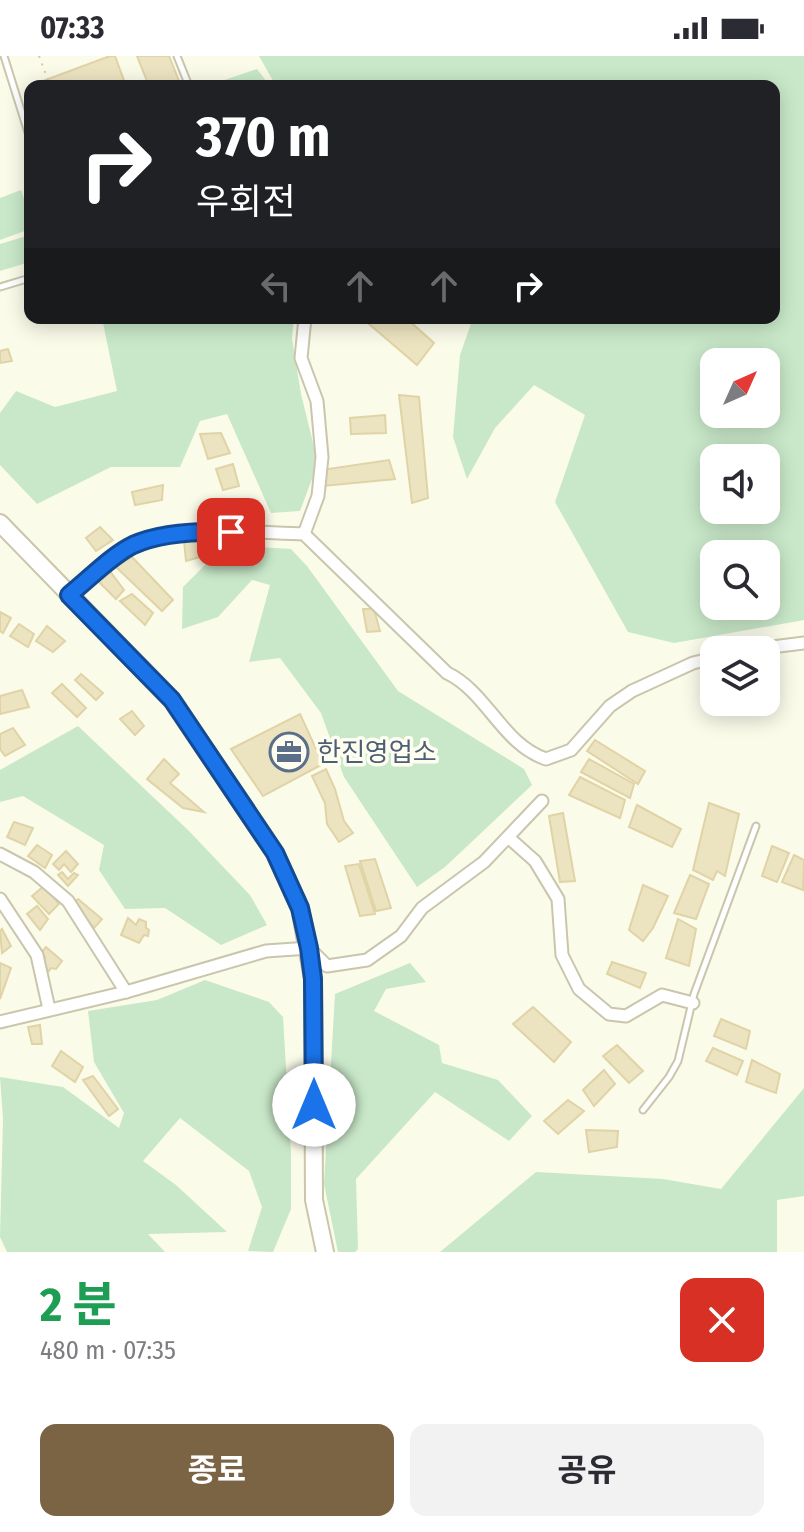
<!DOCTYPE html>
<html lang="ko">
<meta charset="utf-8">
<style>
:root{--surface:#fff;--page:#f2f2f3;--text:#2b2b33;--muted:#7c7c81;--accent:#7a6444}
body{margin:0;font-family:"Fira Sans Condensed","Noto Sans KR",sans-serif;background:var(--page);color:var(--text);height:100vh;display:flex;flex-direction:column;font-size:30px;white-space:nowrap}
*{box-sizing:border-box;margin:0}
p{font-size:26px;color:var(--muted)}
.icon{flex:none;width:44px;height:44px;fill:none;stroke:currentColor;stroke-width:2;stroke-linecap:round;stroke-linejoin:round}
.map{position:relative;height:1196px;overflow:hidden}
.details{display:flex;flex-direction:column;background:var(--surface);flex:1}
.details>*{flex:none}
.banner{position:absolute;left:24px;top:24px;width:756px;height:244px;border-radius:16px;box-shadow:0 4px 20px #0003;background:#202124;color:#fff;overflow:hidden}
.needle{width:52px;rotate:45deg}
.buttons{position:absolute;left:700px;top:292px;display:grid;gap:16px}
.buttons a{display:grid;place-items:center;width:80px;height:80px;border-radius:16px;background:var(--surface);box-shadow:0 4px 20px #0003;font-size:40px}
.pin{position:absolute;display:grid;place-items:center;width:68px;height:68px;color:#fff;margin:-34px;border-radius:16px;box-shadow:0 4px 12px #0006}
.me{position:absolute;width:88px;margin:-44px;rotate:0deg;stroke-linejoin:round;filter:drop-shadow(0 0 6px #0008)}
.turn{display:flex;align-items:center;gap:28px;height:168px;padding:0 40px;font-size:36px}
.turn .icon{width:104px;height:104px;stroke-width:2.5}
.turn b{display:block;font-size:56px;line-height:68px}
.lanes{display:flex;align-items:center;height:76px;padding:0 40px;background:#0003;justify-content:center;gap:40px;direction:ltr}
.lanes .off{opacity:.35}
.round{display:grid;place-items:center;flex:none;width:84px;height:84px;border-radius:16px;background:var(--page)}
.summary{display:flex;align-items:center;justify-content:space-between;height:136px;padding:0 40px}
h1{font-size:48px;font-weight:700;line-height:60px;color:#1e9e55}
.primary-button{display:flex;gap:16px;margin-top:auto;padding:16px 40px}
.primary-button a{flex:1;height:92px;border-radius:16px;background:var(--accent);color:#fff;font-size:32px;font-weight:700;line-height:92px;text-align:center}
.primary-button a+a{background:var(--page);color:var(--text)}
.status{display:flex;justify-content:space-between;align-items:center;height:56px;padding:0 40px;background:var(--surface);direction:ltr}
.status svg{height:22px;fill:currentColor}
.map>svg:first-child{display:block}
.green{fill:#c9e8c9;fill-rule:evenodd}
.building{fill:#ece4c1;stroke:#e0d3a5;stroke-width:2}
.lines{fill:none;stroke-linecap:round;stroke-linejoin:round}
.lane-casing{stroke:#cac6ad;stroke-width:9}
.street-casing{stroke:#cac6ad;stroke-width:15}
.secondary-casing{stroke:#cbc5a9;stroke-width:20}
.path{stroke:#d4caa6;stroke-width:2;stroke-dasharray:2 6;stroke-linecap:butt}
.lane{stroke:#fff;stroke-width:5}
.street{stroke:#fff;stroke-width:11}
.secondary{stroke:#fff;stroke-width:16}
.route-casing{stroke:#114b97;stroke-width:20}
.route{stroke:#1a73e8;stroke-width:14}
.labels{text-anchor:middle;stroke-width:7;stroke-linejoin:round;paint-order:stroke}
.service-label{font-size:26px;fill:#4e5e75;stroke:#fefef0;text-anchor:start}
</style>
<div class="status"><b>07:33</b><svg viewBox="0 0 49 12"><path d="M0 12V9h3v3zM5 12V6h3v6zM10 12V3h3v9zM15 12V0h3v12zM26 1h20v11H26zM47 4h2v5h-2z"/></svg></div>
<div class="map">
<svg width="804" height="1196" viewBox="0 0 804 1196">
<rect width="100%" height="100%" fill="#fbfbea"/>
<g class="green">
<path d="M259 0H804V564L674 587 628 576 555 446 585 359 534 329 495 372 467 423 453 381 460 299 473 262H774V30H276ZM714 306H766V358H714ZM714 402H766V454H714ZM714 498H766V550H714Z"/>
<path d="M257 13 270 30H207Z"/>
<path d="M21 134 30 159V173L0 184V142Z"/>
<path d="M30 179V206L0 215V188Z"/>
<path d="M102 262H294L292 282 301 338 318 407 300 455 271 457 227 358 200 365 180 411H111L37 448 0 409V357L16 335 55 351 117 335Z"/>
<path d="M225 489 291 493 307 510 398 635 524 713 532 729 445 811 417 831 344 721 321 657 280 602 249 606 270 529 252 524 218 561 182 573 183 531Z"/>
<path d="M78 670 188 774 250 839 267 869 221 889 165 852 125 853 99 814 104 789 23 740 0 746V714Z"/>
<path d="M410 907 426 926 386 933 374 955 439 989 442 1007 498 1024 532 1060 509 1085 435 1036 356 1123 358 1193 355 1196H338L324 1128 335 938Z"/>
<path d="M205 924 269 946 283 961 291 1096V1153L273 1196 248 1195 262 1151 249 1115 180 1062 143 1105 176 1129 227 1176 148 1178 165 1196H7L0 1181 3 1062 0 1021 63 1031 119 1072 124 1057 94 1006 88 955 157 944Z"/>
<path d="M804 1032V1140L777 1144V1196H440L536 1116 663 1123 721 1133Z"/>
</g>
<g class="building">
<path d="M110 0H115L126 30H44L43 25Z"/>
<path d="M137 0H169L181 30H149Z"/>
<path d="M362 262H406L434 287 417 309Z"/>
<path d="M8 293 12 305 0 307V295Z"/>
<path d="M399 339 419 341 428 442 412 447Z"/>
<path d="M385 359 386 377 351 378 350 362Z"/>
<path d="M221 377 230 397 208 403 200 378Z"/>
<path d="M389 404 395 423 323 430 321 414Z"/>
<path d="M233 408 239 430 223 434 216 413Z"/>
<path d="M163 429 162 444 135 449 132 436Z"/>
<path d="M100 471 113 484 96 495 86 482Z"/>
<path d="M209 482 211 498 186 505 184 485Z"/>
<path d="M132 501 173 544 162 555 116 511Z"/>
<path d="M109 514 124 534 116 543 97 524Z"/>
<path d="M132 538 153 557 145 569 120 545Z"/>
<path d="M363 553H374L380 575 367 576Z"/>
<path d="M0 556 11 562 3 577 0 575Z"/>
<path d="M19 568 34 578 28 591 10 580Z"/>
<path d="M47 570 65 585 53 596 36 585Z"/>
<path d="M81 618 103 637 96 644 75 624Z"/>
<path d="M62 628 86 652 77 661 52 637Z"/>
<path d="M22 634 29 651 0 658V640Z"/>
<path d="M132 655 144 670 135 679 120 663Z"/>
<path d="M300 658 323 708 263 740 231 693Z"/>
<path d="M13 672 25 689 5 700 0 693V678Z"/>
<path d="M595 684 645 715 638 728 587 695Z"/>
<path d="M164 703 179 718 170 727 204 756 183 752 147 723Z"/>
<path d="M589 703 634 728 630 742 581 716Z"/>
<path d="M326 713 335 733 344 765 353 777 339 786 327 768 325 747 312 720Z"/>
<path d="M580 721 625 744 620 762 569 739Z"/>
<path d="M709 747 739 758 725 820 717 815 713 824 693 814Z"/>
<path d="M637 749 681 773 672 791 629 771Z"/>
<path d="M563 757 575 825 560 826 549 760Z"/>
<path d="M14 766 33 772 25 789 7 781Z"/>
<path d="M37 789 52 799 45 812 28 800Z"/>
<path d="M772 790 789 797 777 826 762 820Z"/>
<path d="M66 795 78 808 71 816 64 808 59 814 53 808Z"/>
<path d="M794 799 804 804 803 834 782 826Z"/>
<path d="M375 803 391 852 376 855 360 805Z"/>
<path d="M359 808 375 858 360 860 345 810Z"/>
<path d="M62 816 68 823 74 817 78 819 68 830 58 819Z"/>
<path d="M690 819 709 828 696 863 674 857Z"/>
<path d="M643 829 668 840 653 872 643 885 629 874Z"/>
<path d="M44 830 59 848 49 858 32 840Z"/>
<path d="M78 843 102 863 94 872 73 848Z"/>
<path d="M37 850 48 863 40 874 27 858Z"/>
<path d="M128 862 136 869 139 863 146 866V872L149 874 148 880 144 879 139 887 121 879Z"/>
<path d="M678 863 696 873 689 910 666 902Z"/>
<path d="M2 873 11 890 2 897 0 875Z"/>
<path d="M46 891 62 905 56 913 51 912 49 915 42 908 45 901 41 897Z"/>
<path d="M612 906 646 917 640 932 607 918Z"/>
<path d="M0 907 11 912 0 943Z"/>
<path d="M533 951 571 986 554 1006 513 968Z"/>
<path d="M721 963 750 975 746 993 714 980Z"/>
<path d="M40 969 42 988H32L28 971Z"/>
<path d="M617 989 643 1015 629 1027 603 1000Z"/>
<path d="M713 992 743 1005 737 1019 706 1005Z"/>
<path d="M61 995 83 1011 75 1026 52 1010Z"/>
<path d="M752 1004 780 1018 776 1037 746 1026Z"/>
<path d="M604 1014 615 1028 594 1050 583 1034Z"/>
<path d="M93 1020 118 1053 109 1060 83 1024Z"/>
<path d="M568 1044 584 1055 558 1078 544 1065Z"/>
<path d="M586 1074 618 1075 617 1091 589 1096Z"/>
</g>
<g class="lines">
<defs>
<g id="lane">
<path d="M4 0 30 83"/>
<path d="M177 0 189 30"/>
<path d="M0 231 30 222"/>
<path d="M643 1054 669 1021 678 1005 694 938 756 770"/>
</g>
<g id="street">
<path d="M304 478 318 440 322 401 317 345 301 302 305 262"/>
<path d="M69 539C88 524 112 499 133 489 177 468 255 477 304 478L447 617C487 636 502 688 546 703L571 694 610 650 632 635 693 607 714 602"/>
<path d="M748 594 804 587"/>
<path d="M508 781 535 805 558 843 562 899 579 933 609 958 626 960 662 939 693 947"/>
<path d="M0 798 34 816 68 845 126 936"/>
<path d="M0 843 37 899 49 953"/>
<path d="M0 966 126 936 266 895 309 892 327 910 367 904 401 880 422 852 484 806 542 745"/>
</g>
<path id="secondary" d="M0 467 172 644 275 797 300 852 313 923 314 1144 325 1196"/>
</defs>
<use href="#lane" class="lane-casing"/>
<use href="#street" class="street-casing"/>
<use href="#secondary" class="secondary-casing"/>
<path class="path" d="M39 0 48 24"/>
<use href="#lane" class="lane"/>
<use href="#street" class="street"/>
<use href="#secondary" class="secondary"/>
</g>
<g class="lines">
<defs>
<path id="route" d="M231 476C200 475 162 476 133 489 112 499 88 524 69 539L172 644 275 797 300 852 309 892 313 923 314 1049"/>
</defs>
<use href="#route" class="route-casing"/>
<use href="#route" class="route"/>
</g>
<defs>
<symbol id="office-ring" viewBox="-11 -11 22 22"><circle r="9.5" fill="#fefef0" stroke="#5c6f8a" stroke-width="1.5"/><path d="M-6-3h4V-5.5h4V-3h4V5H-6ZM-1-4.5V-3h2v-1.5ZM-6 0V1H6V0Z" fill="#5c6f8a"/></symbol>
</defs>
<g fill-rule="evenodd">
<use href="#office-ring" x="267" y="674" width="44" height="44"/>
</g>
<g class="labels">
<g class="service-label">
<text x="317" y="705">한진영업소</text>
</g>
</g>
</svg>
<div class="buttons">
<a><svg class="needle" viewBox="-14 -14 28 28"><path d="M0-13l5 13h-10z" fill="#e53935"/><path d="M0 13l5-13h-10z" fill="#7c7c81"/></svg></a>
<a><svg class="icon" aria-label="sound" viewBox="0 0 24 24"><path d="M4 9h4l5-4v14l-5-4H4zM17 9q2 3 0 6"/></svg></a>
<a><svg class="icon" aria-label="search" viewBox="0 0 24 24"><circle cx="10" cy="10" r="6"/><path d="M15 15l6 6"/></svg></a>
<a><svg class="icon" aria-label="layers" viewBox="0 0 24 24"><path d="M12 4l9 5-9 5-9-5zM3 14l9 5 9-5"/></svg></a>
</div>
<div class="pin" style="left:231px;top:476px;background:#d93025"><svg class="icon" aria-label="arrive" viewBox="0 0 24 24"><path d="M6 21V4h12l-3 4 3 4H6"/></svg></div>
<svg class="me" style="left:314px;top:1049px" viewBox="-20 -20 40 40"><circle r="19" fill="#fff"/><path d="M0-13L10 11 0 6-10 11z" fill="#1a73e8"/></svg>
<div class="banner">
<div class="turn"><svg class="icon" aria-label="right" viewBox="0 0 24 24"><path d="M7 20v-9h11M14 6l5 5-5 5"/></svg><div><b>370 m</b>우회전</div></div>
<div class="lanes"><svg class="icon off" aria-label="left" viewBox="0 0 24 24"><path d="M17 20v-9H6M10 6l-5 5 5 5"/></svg><svg class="icon off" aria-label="ahead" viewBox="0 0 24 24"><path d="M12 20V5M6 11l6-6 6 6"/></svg><svg class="icon off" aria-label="ahead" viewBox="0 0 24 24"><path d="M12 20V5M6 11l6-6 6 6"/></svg><svg class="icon" aria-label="right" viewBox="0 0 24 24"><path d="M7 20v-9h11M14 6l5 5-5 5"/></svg></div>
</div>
</div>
<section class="details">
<div class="summary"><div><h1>2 분</h1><p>480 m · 07:35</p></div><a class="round" style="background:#d93025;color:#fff"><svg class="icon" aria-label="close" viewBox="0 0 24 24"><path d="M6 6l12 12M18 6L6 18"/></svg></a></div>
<div class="primary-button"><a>종료</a><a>공유</a></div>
</section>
